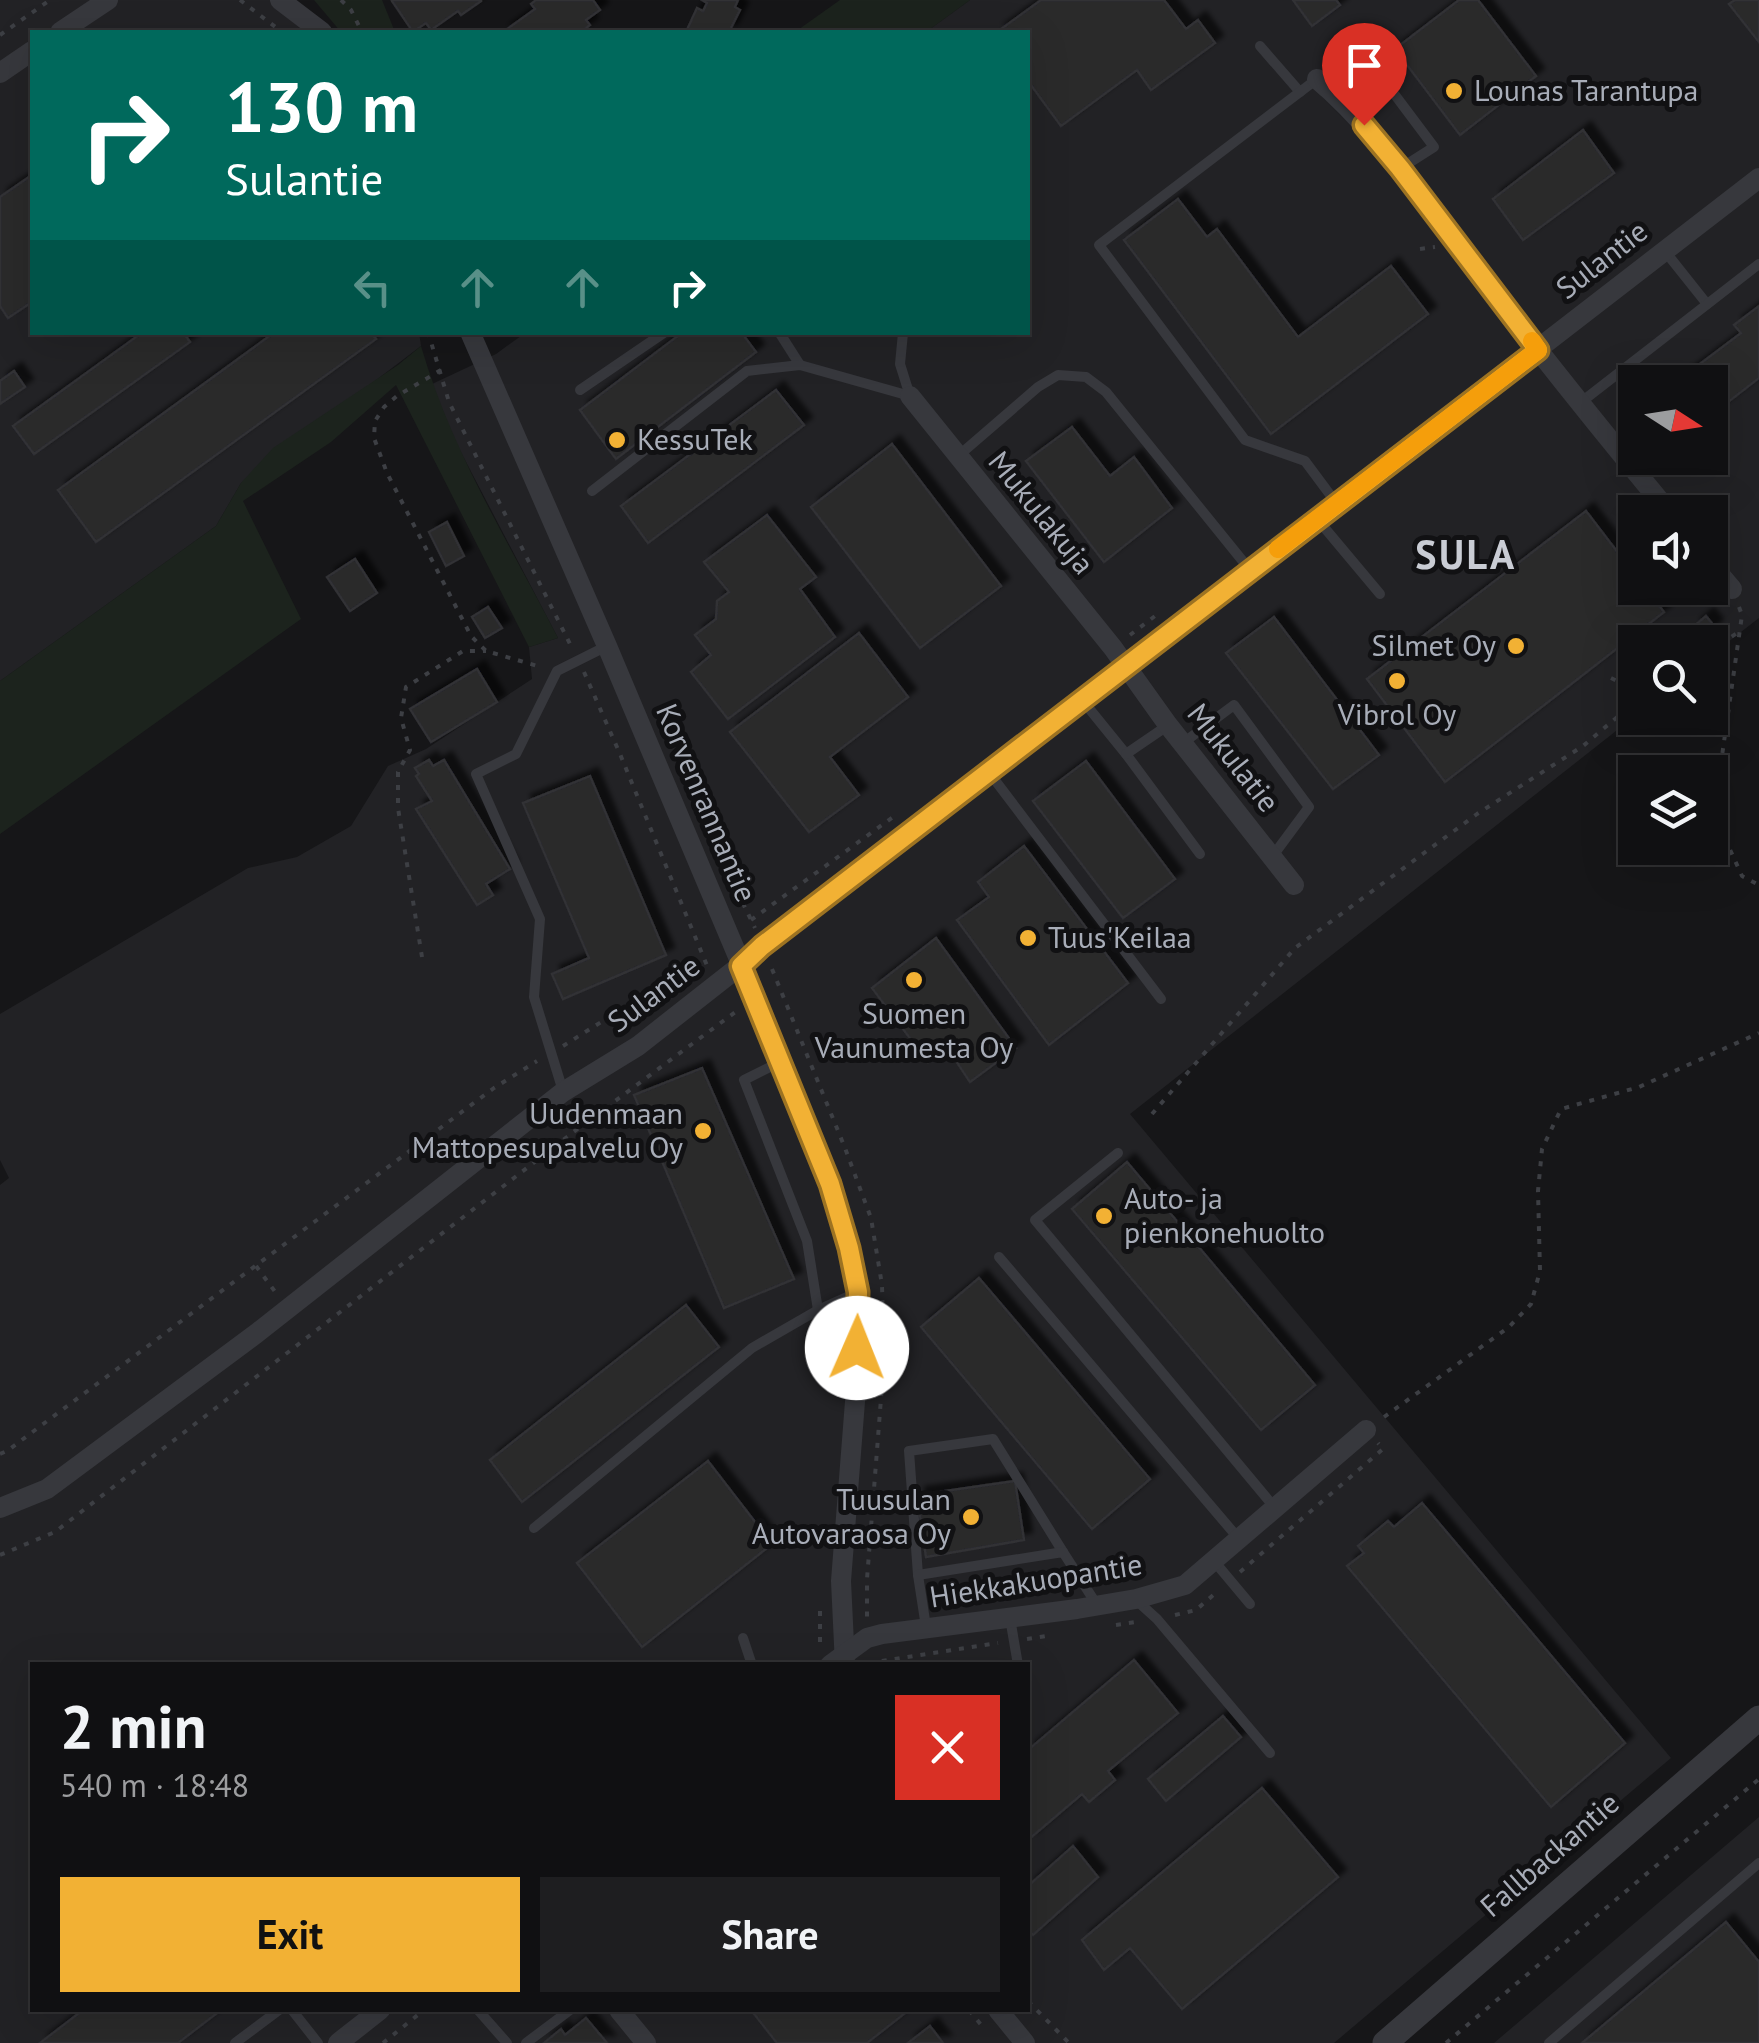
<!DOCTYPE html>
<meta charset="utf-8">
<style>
:root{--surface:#101012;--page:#1e1e20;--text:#f1f3f6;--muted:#9c9d9f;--line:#303032;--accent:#f2b134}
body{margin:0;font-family:"PT Sans",sans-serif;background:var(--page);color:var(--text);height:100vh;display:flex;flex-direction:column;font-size:38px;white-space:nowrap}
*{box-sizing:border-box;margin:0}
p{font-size:32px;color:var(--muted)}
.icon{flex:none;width:55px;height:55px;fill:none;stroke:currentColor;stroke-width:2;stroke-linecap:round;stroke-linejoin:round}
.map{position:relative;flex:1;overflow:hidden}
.drawer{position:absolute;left:30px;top:1662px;width:1000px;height:350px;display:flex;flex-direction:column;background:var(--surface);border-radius:0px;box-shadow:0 10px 40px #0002,0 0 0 2px var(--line)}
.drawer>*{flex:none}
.banner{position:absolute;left:30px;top:30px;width:1000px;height:305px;border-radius:0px;box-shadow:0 10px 40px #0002,0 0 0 2px var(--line);background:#00695c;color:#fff;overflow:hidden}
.needle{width:65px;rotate:102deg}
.buttons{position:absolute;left:1618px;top:365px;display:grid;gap:20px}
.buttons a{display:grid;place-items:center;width:110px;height:110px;border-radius:0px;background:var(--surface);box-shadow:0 10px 40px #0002,0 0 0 2px var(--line);font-size:50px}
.pin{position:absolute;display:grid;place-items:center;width:85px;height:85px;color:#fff;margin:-102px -42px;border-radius:50% 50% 50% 0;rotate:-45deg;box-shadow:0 0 10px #0007}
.pin .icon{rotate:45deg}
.me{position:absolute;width:110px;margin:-55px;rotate:1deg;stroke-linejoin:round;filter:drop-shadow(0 0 8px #0008)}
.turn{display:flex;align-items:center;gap:35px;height:210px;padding:0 30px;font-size:45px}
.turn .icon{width:130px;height:130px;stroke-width:2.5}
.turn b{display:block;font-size:70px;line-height:85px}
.lanes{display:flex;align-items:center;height:95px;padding:0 30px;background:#0003;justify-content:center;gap:50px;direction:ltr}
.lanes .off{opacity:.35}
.round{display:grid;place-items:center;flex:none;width:105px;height:105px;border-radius:0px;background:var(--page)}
.head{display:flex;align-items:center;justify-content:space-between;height:170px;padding:0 30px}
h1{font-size:60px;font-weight:600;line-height:75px}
.action{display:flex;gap:20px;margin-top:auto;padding:20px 30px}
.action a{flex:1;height:115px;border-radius:0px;background:var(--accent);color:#111;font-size:40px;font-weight:600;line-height:115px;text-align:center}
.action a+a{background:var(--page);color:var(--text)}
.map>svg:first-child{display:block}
.built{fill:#222225;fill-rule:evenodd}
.green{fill:#1c231d}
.building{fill:#29292c;stroke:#303034;stroke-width:2.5;filter:url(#shadow)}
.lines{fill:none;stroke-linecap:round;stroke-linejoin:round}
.path{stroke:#3d3f44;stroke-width:4;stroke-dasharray:5 8;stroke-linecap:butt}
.service{stroke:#37383d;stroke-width:10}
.minor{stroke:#37383d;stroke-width:20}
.tertiary{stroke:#37383d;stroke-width:25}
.route-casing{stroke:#9d7322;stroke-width:25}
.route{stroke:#f2b134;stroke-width:18}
.slow{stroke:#f59e0b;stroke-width:18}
.poi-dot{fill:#f2b134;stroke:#111113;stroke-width:4}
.labels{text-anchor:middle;stroke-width:10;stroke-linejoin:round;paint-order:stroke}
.poi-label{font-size:30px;fill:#a8adb8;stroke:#111113;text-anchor:start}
.street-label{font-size:30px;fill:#a8adb8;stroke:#111113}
.district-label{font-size:40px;font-weight:bold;letter-spacing:2.5px;fill:#c9ccd4;stroke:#111113}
</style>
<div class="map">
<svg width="1759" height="2043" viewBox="0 0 1759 2043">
<defs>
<filter id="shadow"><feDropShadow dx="8" dy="-8" stdDeviation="2.5" flood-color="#0009"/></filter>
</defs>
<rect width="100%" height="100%" fill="#161618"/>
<g class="built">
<path d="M0 0H289L329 32H32V332H419L421 346 241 483 216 526 0 681Z"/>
<path d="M970 0H1759V618L1710 656V642H1635V716L1130 1114 1671 1758 1334 2043H0V1185L9 1178 0 1160V1014L248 868 297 857 351 826 388 766 426 749 532 679 529 647 558 638 454 439 432 384 496 354 525 333 1028 332V32H926ZM1635 382H1710V458H1635ZM1635 512H1710V588H1635ZM32 1665H1028V2010H32Z"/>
<path d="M1759 1817V2043H1494Z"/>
</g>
<g class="green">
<path d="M314 0H382L395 32H341Z"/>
<path d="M840 0H970L926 32H795Z"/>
<path d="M421 346C451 450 509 543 558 638L529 647 396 385 331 442 243 501 301 619 0 834V681L216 526 241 483 273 448 398 365Z"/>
</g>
<g class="building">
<path d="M394 0H481V1L461 15 458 11 431 30 426 23 413 32 392 1Z"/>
<path d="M536 0H593L600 10 586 20 590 25 581 32H503L535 9 531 4Z"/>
<path d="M702 0H738L735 7 740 10 729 32H686L697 8 703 11 707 3Z"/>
<path d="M1041 0H1164L1186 29 1198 20 1215 43 1151 90 1137 70 1061 126 1028 81V32H997Z"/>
<path d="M1293 0H1336L1340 5 1312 26Z"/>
<path d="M1459 0H1478L1536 76 1460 135 1395 49Z"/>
<path d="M1735 0H1759V42L1729 4Z"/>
<path d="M1583 130 1614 173 1523 240 1493 199Z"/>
<path d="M32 175V302L8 318 0 306V197Z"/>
<path d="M1178 199 1207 237 1217 229 1298 337 1391 266 1428 314 1271 434 1124 240Z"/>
<path d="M1759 306V378L1710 416V382H1676L1741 333 1734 325Z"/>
<path d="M143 332H183L190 342 34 454 13 426Z"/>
<path d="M275 332H371L376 339 96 542 58 490Z"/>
<path d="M683 332H741L756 352 616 459 580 410Z"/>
<path d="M14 371 25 387 0 404V381Z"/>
<path d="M776 390 804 425 648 543 621 506Z"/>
<path d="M1072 427 1110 476 1134 457 1172 508 1104 562 1026 461Z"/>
<path d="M892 444 1001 586 920 648 811 507Z"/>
<path d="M1586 511 1635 575V588H1645L1664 612 1445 782 1367 679Z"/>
<path d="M767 515 816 577 800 589 835 637 728 719 691 672 711 655 695 635 716 619 717 601 729 592 704 562Z"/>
<path d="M447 522 464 556 446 566 429 532Z"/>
<path d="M355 559 377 593 350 611 327 577Z"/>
<path d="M488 607 502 628 485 638 472 617Z"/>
<path d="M1706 616 1715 627 1701 638 1693 627Z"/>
<path d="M1274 617 1379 755 1333 789 1226 653Z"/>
<path d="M859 633 908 697 830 757 859 795 809 832 730 732Z"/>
<path d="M477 669 497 702 431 742 410 709Z"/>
<path d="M429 760 433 766 444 760 510 869 486 884 493 895 477 905 416 809 432 801 416 776 419 774 415 768Z"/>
<path d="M1086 761 1175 879 1123 918 1033 801Z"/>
<path d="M590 776 666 955 563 999 552 974 589 958 523 803Z"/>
<path d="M1024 846 1128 983 1049 1045 957 920 989 897 978 882Z"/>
<path d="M936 938 1016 1048 970 1082 948 1049 928 1062 872 988Z"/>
<path d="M702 1068 794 1279 724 1308 634 1095Z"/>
<path d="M1127 1162 1315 1385 1261 1430 1072 1209Z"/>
<path d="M979 1278 1150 1479 1092 1529 921 1327Z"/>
<path d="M686 1305 719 1347 522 1502 490 1460Z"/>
<path d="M708 1461 772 1544 642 1647 577 1563Z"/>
<path d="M1015 1481 1024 1540 926 1557 917 1495Z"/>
<path d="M1422 1503 1625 1743 1551 1807 1347 1566 1364 1553 1358 1546 1388 1521 1394 1527Z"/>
<path d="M1134 1660 1178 1713 1108 1771 1115 1780 1089 1802 1082 1794 1028 1840V1750Z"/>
<path d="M1223 1716 1241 1737 1166 1801 1148 1779Z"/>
<path d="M1262 1788 1338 1877 1182 2009 1130 1948 1104 1970 1082 1940Z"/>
<path d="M1073 1846 1098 1877 1033 1935 1028 1929V1886Z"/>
<path d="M1726 1922 1759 1962V2043H1582Z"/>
<path d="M83 2010H221L178 2043H40Z"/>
<path d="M751 2010H909L867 2043H777Z"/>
<path d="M586 2018 607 2043H544L561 2029 565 2035Z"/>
<path d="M930 2026 943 2043H908Z"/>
</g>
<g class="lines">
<g class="path">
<path d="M240 0 282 32"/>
<path d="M341 0 351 10 362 32"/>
<path d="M0 35 50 0"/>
<path d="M1420 249 1435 247"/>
<path d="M428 332 449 402 571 646"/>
<path d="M441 370 397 396 384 407 375 421 374 438 387 473 471 636 486 651 541 667"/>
<path d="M1739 607 1742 615 1717 791 1727 843 1742 876 1759 885"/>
<path d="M1130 635 1155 616"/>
<path d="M1710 651 1740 631"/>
<path d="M584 672 620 754 708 968"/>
<path d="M1611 678 1635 690"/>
<path d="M720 856 755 928"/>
<path d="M751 920 893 817"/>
<path d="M422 957 398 808V772L410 750 401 718 406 687 463 651H486"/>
<path d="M772 969 845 1148 871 1218 882 1285 884 1360 867 1579V1619"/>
<path d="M563 1046 625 1007 686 980"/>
<path d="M1152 1114 1295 948 1477 814 1583 746 1635 702"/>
<path d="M256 1266 276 1293"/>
<path d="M1384 1417 1509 1327 1531 1304 1540 1271 1538 1191 1542 1149 1561 1109 1639 1087 1759 1033"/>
<path d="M0 1454 7 1451 494 1088 537 1061"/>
<path d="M0 1555 55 1532 580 1127 738 1010"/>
<path d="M1240 1572 1383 1449 1378 1443"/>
<path d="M820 1611V1646"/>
<path d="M1175 1615 1196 1610 1218 1591"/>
<path d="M1116 1625 1136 1622"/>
<path d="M1027 1639 1052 1635"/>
<path d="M869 1663 998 1643"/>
<path d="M1028 2001 1069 2043"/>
<path d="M969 2010 982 2026"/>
<path d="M383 2043 424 2010"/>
<path d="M1446 2043 1759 1779"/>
</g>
<g class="service">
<path d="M1260 46 1300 92"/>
<path d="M1317 79 1099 245 1245 440 1305 461 1337 504"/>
<path d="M1346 103 1383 79 1434 147 1401 168"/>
<path d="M1664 250 1707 304"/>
<path d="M779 332 800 365"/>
<path d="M903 333 900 364 910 396"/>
<path d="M580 390 665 332"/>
<path d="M1580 403 1759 264"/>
<path d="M957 457 1038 387 1058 375 1086 377 1106 392 1250 570"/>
<path d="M592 491 747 371 800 365 910 396"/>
<path d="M1318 520 1380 594"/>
<path d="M1083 701 1126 754 1200 854"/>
<path d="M1183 743 1234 705 1309 807 1272 857"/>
<path d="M1126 754 1167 726"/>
<path d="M988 771 1161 999"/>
<path d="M782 1061 744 1080 807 1241 818 1310 858 1292"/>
<path d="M563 1091 534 997 540 919 476 774 516 754 557 671 607 646"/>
<path d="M1118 1153 1035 1220 1275 1508"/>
<path d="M999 1257 1239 1539"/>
<path d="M534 1528 752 1348 818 1310"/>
<path d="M1214 1561 1250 1604"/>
<path d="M918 1575 909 1451 993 1439 1063 1552"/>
<path d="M1136 1600 1157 1619 1270 1753"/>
<path d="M1010 1618 1018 1665"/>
<path d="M926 1627 918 1575 1063 1552 1097 1605"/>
<path d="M743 1638 752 1665"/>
<path d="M292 2010 318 2043"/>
<path d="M478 2010 507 2043"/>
<path d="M235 2043 279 2010"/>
<path d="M526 2043 570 2010"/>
<path d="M1549 2043 1759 1863"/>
</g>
<g class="minor">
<path d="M280 0 322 32"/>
<path d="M60 32 108 0"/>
<path d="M0 73 32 51"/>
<path d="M1317 79C1372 125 1412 186 1455 242 1524 334 1596 424 1669 512"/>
<path d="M470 332 607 646 782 1061 831 1184 849 1247 858 1292 857 1376 841 1581 845 1665"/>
<path d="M910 396 1113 648 1168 725 1294 885"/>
<path d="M1710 563 1732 589"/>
<path d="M0 1508 47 1489 257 1333 563 1092 638 1046 988 771 1125 668 1759 178"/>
<path d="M830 1665 867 1638 882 1634 1077 1609 1136 1599 1185 1585 1366 1430"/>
<path d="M619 2010 646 2043"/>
<path d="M998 2010 1025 2043"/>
<path d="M338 2043 380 2010"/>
</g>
<path class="tertiary" d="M1385 2043 1759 1718"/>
</g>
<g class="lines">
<defs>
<path id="route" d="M857 1348 858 1292 849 1248 830 1184 741 966 762 946 1538 350 1400 168 1364 125"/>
</defs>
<use href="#route" class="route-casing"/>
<use href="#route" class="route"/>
<path class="slow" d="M1278 549 1538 350 1532 341"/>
</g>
<g class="poi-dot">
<circle cx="1454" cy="91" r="10"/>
<circle cx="617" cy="440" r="10"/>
<circle cx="1516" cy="646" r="10"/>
<circle cx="1397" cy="681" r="10"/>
<circle cx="1028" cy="938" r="10"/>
<circle cx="914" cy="980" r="10"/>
<circle cx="703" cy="1131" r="10"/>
<circle cx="1104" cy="1216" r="10"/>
<circle cx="971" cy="1517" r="10"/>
</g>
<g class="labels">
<g class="poi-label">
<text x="1474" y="101">Lounas Tarantupa</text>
<text x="637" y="450">KessuTek</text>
<text x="1496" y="656" text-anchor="end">Silmet Oy</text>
<text x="1397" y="725" text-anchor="middle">Vibrol Oy</text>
<text x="1048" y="948">Tuus'Keilaa</text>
<text x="914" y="1024" text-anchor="middle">Suomen<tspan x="914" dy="34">Vaunumesta Oy</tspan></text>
<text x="683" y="1124" text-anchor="end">Uudenmaan<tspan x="683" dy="34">Mattopesupalvelu Oy</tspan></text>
<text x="1124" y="1209">Auto- ja<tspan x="1124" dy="34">pienkonehuolto</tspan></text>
<text x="951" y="1510" text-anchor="end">Tuusulan<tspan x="951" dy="34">Autovaraosa Oy</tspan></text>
</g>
<g class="street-label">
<text transform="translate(1602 260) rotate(-38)" y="10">Sulantie</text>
<text transform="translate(1041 513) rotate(51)" y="10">Mukulakuja</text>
<text transform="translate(1233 758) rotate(52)" y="10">Mukulatie</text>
<text transform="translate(706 803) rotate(67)" y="10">Korvenrannantie</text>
<text transform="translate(654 994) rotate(-37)" y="10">Sulantie</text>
<text transform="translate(1036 1581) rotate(-9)" y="10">Hiekkakuopantie</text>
<text transform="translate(1550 1855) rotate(-41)" y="10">Fallbackantie</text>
</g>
<g class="district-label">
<text x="1466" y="569">SULA</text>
</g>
</g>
</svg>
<div class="buttons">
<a><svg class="needle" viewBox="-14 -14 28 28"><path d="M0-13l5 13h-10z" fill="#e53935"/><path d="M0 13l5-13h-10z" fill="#9c9d9f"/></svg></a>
<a><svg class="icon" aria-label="sound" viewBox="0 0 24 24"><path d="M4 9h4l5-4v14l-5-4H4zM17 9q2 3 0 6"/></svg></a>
<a><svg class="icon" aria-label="search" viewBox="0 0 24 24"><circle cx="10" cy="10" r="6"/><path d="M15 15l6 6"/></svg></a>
<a><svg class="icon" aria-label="layers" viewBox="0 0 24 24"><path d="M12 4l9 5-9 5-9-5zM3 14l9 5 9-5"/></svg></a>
</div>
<div class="pin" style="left:1364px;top:125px;background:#d93025"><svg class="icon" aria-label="arrive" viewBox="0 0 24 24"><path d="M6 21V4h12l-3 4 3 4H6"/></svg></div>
<svg class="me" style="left:857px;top:1348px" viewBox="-20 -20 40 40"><circle r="19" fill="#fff"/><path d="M0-13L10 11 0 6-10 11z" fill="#f2b134"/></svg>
<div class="banner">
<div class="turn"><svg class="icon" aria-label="right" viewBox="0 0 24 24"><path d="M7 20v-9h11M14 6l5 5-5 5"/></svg><div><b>130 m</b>Sulantie</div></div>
<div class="lanes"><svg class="icon off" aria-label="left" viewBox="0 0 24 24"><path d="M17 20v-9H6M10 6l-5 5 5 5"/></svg><svg class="icon off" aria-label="ahead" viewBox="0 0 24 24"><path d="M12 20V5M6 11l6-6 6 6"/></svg><svg class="icon off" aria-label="ahead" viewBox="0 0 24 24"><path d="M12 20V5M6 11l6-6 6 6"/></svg><svg class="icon" aria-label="right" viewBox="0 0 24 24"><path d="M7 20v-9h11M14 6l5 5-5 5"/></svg></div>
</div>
<section class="drawer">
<div class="head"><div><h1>2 min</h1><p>540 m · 18:48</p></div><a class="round" style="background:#d93025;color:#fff"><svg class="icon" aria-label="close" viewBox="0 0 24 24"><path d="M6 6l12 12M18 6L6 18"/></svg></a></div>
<div class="action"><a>Exit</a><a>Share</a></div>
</section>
</div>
